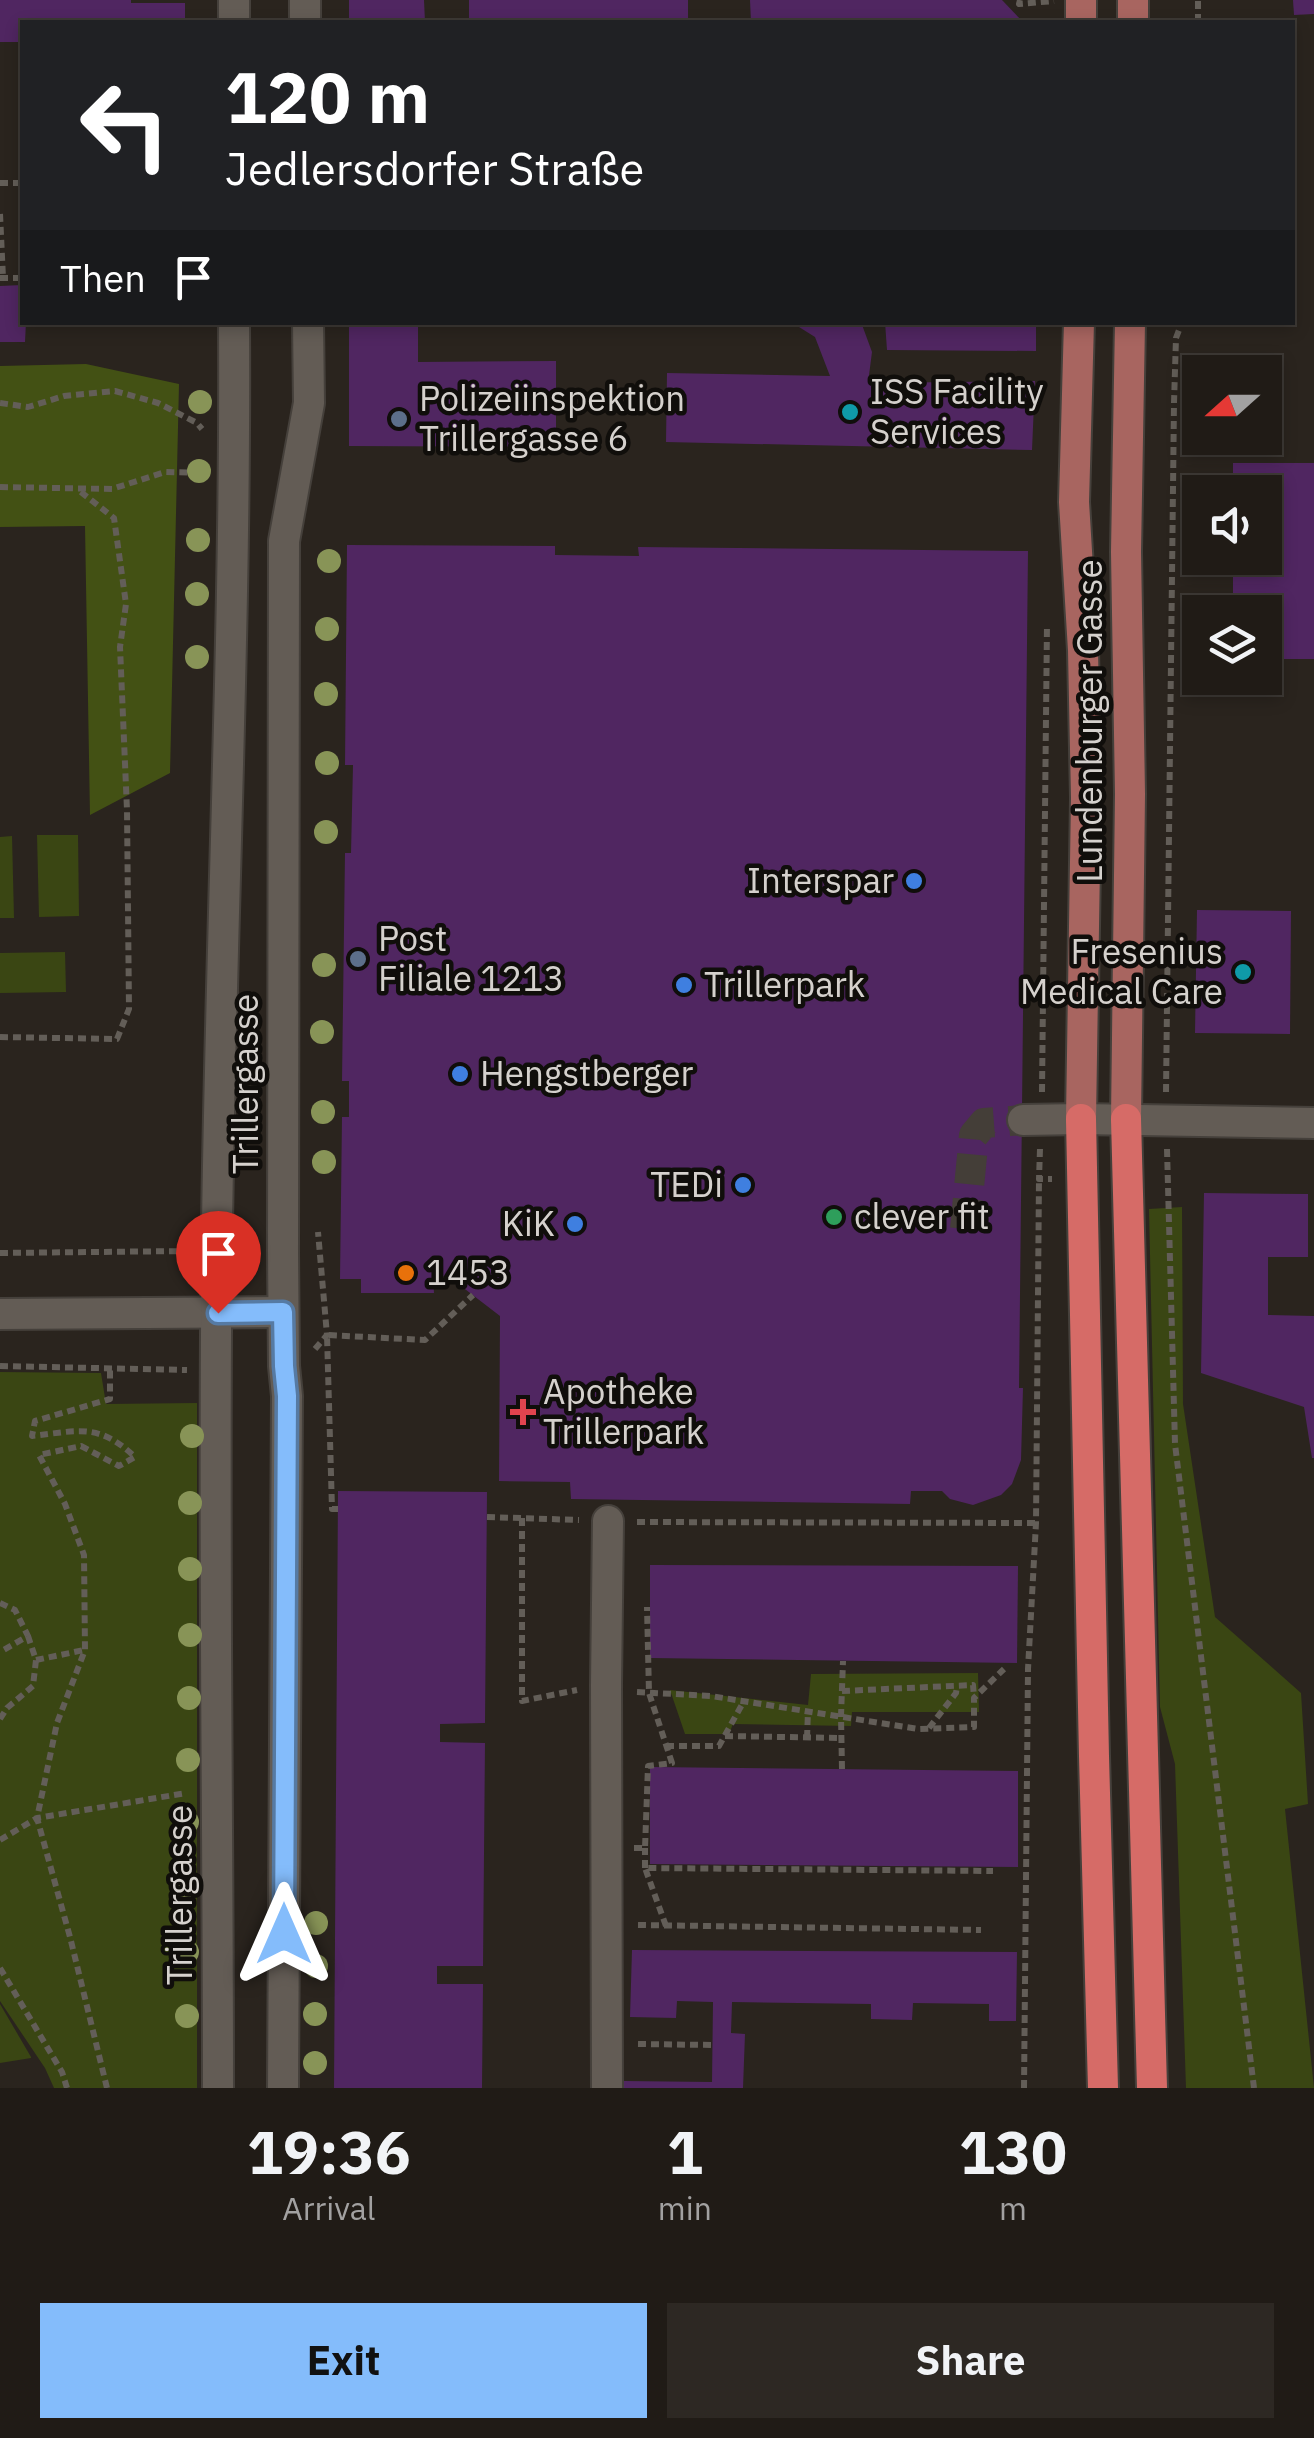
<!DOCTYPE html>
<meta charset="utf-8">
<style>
:root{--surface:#201b16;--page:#2d2823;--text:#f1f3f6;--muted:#a2a1a1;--line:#3d3935;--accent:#84bcfb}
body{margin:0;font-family:"IBM Plex Sans",sans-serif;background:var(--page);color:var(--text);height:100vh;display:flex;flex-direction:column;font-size:38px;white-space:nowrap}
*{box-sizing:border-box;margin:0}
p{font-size:32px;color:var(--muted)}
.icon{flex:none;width:55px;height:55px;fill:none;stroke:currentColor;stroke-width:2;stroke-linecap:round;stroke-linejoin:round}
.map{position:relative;height:2088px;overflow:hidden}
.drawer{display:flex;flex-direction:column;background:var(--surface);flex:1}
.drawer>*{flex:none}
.hud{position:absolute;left:20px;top:20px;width:1275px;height:305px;border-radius:0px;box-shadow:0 5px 15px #0003,0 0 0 2px var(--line);background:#202124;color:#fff;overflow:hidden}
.needle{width:65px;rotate:249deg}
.controls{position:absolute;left:1182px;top:355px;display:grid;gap:20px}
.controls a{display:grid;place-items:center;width:100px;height:100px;border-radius:0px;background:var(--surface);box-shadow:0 5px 15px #0003,0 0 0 2px var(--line);font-size:50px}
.pin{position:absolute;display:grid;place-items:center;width:85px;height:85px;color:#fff;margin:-102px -42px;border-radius:50% 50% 50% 0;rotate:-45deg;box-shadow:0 0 10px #0007}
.pin .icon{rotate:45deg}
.me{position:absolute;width:110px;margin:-55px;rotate:0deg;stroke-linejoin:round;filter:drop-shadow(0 0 8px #0008)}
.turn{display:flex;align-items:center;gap:35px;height:210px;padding:0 40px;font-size:45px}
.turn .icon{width:130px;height:130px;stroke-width:2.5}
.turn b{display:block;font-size:70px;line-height:85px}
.then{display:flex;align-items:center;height:95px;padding:0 40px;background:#0003;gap:20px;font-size:38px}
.eta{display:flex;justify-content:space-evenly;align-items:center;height:170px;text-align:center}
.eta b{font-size:60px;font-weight:800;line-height:70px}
.button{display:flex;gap:20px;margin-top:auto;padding:20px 40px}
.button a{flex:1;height:115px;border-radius:0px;background:var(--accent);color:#111;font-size:40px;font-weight:800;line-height:115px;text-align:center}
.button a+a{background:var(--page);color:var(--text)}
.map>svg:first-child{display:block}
.green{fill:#3a4613}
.forest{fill:#435114}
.building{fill:#502661}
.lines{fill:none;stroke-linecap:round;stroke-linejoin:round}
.minor-tunnel{stroke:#443e38;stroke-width:30;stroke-dasharray:30 15;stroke-linecap:butt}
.minor-casing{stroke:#45403b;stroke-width:34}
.major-casing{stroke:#45403b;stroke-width:34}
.highway-casing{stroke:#45403b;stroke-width:34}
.path{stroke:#635e58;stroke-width:6;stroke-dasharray:8 5;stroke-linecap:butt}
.minor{stroke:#635c55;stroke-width:30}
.major{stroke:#a86560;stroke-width:30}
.highway{stroke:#d66b67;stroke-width:30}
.tree{fill:#889457}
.route-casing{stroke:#567aa3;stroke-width:25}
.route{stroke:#84bcfb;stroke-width:18}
.culture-dot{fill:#0f9aa8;stroke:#100e0b;stroke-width:4}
.service-dot{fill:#5c6f8a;stroke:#100e0b;stroke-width:4}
.shop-dot{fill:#3f7fe0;stroke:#100e0b;stroke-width:4}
.leisure-dot{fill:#2e9e5b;stroke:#100e0b;stroke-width:4}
.food-dot{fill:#e8710a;stroke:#100e0b;stroke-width:4}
.health-dot{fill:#e0444e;stroke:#100e0b;stroke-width:4}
.labels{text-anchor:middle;stroke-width:9;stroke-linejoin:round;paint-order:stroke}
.poi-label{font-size:35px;fill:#d5d1cd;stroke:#100e0b;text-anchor:start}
.street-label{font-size:35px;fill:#d5d1cd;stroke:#100e0b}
</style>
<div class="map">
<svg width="1314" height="2088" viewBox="0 0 1314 2088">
<rect width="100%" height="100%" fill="#2a241e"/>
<g class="green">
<path d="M37 835H78L79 916 39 917Z"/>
<path d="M12 836 14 918H0V837Z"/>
<path d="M65 952 66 992 0 993V953Z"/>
<path d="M1182 1207 1183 1404 1215 1617 1301 1693 1308 1804 1285 1809 1314 2088H1186L1175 1764 1160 1707 1149 1209Z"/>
<path d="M0 1372 101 1373 106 1404 197 1403V2088H54L45 2068 0 2001Z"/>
<path d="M978 1673 979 1712H852L851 1726 733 1724 729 1734H685L670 1690 808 1705 811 1674Z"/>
<path d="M0 2004 31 2057V2058L0 2063Z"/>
</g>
<path class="forest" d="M86 364 179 384 170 773 90 815 85 526 0 527V366Z"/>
<g class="building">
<path d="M0 0H131V3H185V22H22V42H0Z"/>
<path d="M349 0H424L425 22H349Z"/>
<rect x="469" y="0" width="219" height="22"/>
<path d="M750 0H1002L1023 22H751Z"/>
<path d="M1293 0H1314V14L1294 15Z"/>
<path d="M22 285V322H26L25 342H0V286Z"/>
<path d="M349 322H418V362L556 361V447L349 446Z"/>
<path d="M791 322H861L872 352 868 383 1035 381 1032 450 666 442 667 373 830 376 815 337Z"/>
<path d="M885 322H1036V351L887 350Z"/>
<path d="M1233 463H1314V659H1265V612H1233V558H1265V492H1233Z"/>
<path d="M347 545 555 546V555L639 556 638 547 1028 551 1019 1388H1023L1021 1460 1012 1484 1001 1495 973 1505 950 1499 942 1491H911L910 1504 571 1499 570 1482 499 1481 500 1316 448 1276 433 1277 434 1293H361V1279H340L342 1117H349V1081H342L345 853H351L353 765H345Z"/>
<path d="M1197 910 1291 911 1290 1034 1195 1033Z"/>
<path d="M1204 1193 1308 1194V1257H1268V1315L1314 1316V1458H1312L1304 1407 1201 1373Z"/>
<path d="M338 1491 487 1492 485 1723 440 1724V1742L485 1743 483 1966H437V1984H483L482 2088H334Z"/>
<path d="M650 1565 1018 1566 1017 1663 650 1658Z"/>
<path d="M650 1767 1018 1771V1867L650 1864Z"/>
<path d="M632 1950 1017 1952 1016 2021H989V2004L913 2003 912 2020 871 2019V2004L732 2002 731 2033 745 2034 743 2088H624V2081L712 2082 713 2002 677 2001 676 2018 630 2017Z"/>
</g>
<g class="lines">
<path class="minor-tunnel" d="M965 1229 974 1135 984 1123 1023 1120"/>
<defs>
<g id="minor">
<path d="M305 0V22"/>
<path d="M234 22V0"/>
<path d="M1023 1120 1081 1119 1314 1123"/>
<path d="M0 1314 283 1312"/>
<path d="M218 2088C218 1801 213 1514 217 1227 221 926 236 624 234 322"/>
<path d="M283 2088 287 1396 284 1366 283 1251 284 541 309 403 308 322"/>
<path d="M607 2088 606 1685 608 1521"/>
</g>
<g id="major">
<path d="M1081 0V22"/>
<path d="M1133 22V0"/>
<path d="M1079 322 1074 502 1083 650 1086 798 1081 1119"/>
<path d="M1126 1119 1130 794 1126 552 1130 322"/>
</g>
<g id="highway">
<path d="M1081 1119 1094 1756 1103 2088"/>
<path d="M1126 1119 1152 2088"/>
</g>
</defs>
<use href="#minor" class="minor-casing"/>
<use href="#major" class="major-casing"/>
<use href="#highway" class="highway-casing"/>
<g class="path">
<path d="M1020 0 1019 4 1054 1"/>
<path d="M1198 22V0"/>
<path d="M0 183H22"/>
<path d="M0 214 3 278"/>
<path d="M0 278H22"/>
<path d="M0 403 28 407 64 396 115 391 158 403 197 423 202 429"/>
<path d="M0 487 112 489 165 472 206 473"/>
<path d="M0 1037 117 1039 129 1009 127 810 120 647 126 604 114 518 77 489"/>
<path d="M1042 1092 1047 624"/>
<path d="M1166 1092 1174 403 1176 338 1182 322"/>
<path d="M1040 1149 1039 1179H1052"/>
<path d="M1167 1149 1175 1444 1254 2088"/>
<path d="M0 1253 189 1251"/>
<path d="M315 1349 327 1335 318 1232"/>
<path d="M0 1366 187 1370"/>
<path d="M338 1509H332L327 1335 425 1340 473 1295"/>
<path d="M487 1517 579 1520"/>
<path d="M522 1518V1701L577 1690"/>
<path d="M637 1522 1036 1523"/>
<path d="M0 1603 15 1610 28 1636 0 1652"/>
<path d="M36 1660 84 1650"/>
<path d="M842 1691 973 1685 974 1697"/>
<path d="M637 1692 711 1696 918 1729 974 1727V1698L1004 1669"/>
<path d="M0 1719 7 1708 33 1686 36 1660 28 1636"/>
<path d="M929 1728 956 1693 957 1686"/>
<path d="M725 1736 842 1738"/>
<path d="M807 1738 808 1711"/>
<path d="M666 1746H719L744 1701"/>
<path d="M842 1769 841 1716 843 1661"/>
<path d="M0 1840 37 1818 186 1793"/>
<path d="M634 1848H645L648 1766 672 1763 649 1693 647 1607"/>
<path d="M645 1868V1848"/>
<path d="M638 1925 981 1930"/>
<path d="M666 1926 645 1868 993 1871"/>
<path d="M0 1968 62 2072 67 2088"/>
<path d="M638 2044 713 2045"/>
<path d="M107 2088 70 1937 37 1818 57 1723 85 1650 84 1555 65 1504 39 1455 81 1446 119 1466 135 1457C98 1422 78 1431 32 1436L35 1421 110 1399V1369"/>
<path d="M1024 2088 1028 1669 1036 1523 1039 1179"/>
</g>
<use href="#minor" class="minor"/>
<use href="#major" class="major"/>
<use href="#highway" class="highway"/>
</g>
<g class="tree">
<circle cx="200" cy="402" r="12"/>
<circle cx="199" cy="471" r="12"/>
<circle cx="198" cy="540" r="12"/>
<circle cx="329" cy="561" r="12"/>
<circle cx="197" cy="594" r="12"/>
<circle cx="327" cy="629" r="12"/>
<circle cx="197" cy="657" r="12"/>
<circle cx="326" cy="694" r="12"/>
<circle cx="327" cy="763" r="12"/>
<circle cx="326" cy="832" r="12"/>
<circle cx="324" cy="965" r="12"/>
<circle cx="322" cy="1032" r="12"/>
<circle cx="323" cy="1112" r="12"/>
<circle cx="324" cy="1162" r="12"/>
<circle cx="192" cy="1436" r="12"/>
<circle cx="190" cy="1503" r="12"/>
<circle cx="190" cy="1569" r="12"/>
<circle cx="190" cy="1635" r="12"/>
<circle cx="189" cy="1698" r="12"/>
<circle cx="188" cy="1760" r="12"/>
<circle cx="187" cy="1822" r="12"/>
<circle cx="187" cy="1887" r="12"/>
<circle cx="316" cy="1923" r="12"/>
<circle cx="187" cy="1952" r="12"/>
<circle cx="316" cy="1966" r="12"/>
<circle cx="315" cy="2014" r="12"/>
<circle cx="187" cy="2016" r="12"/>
<circle cx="315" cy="2063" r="12"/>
</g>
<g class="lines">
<defs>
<path id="route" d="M218 1313 283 1312 284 1366 287 1396 284 1934"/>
</defs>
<use href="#route" class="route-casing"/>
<use href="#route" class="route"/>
</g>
<g class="culture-dot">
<circle cx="850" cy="412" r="10"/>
<circle cx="1243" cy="972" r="10"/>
</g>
<g class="service-dot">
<circle cx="399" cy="419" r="10"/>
<circle cx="358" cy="959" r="10"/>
</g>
<g class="shop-dot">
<circle cx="914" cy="881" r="10"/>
<circle cx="684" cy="985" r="10"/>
<circle cx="460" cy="1074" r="10"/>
<circle cx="743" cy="1185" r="10"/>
<circle cx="575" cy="1224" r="10"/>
</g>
<circle class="leisure-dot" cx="834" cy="1217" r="10"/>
<circle class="food-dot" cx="406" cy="1273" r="10"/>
<path class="health-dot" d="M518 1397h10v10h10v10h-10v10h-10v-10h-10v-10h10z"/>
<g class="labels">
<g class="poi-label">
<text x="870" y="404">ISS Facility<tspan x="870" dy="40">Services</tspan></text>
<text x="419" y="411">Polizeiinspektion<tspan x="419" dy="40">Trillergasse 6</tspan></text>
<text x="894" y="893" text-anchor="end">Interspar</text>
<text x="378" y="951">Post<tspan x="378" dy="40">Filiale 1213</tspan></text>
<text x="1223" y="964" text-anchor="end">Fresenius<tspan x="1223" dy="40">Medical Care</tspan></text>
<text x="704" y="997">Trillerpark</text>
<text x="480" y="1086">Hengstberger</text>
<text x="723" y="1197" text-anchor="end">TEDi</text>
<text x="854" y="1229">clever fit</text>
<text x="555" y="1236" text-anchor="end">KiK</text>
<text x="426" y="1285">1453</text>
<text x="543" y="1404">Apotheke<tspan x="543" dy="40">Trillerpark</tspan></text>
</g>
<g class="street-label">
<text transform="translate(1090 721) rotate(-90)" y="12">Lundenburger Gasse</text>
<text transform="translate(246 1084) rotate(-90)" y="12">Trillergasse</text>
<text transform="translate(180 1895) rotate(-90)" y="12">Trillergasse</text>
</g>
</g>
</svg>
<div class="controls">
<a><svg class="needle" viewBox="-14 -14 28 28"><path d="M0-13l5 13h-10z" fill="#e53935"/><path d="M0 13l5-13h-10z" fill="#a2a1a1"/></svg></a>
<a><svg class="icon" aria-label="sound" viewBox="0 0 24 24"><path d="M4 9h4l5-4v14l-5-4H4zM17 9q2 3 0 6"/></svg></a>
<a><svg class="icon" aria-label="layers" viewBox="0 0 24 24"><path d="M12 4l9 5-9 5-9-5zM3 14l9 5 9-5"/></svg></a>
</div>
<div class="pin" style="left:218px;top:1313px;background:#d93025"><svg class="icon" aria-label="arrive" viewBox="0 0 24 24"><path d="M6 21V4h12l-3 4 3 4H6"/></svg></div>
<svg class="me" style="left:284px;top:1934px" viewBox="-20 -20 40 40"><path d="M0-17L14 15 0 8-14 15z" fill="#84bcfb" stroke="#fff" stroke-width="4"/></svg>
<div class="hud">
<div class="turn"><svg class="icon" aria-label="left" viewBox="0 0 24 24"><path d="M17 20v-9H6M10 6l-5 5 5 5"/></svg><div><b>120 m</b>Jedlersdorfer Straße</div></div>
<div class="then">Then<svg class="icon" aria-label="arrive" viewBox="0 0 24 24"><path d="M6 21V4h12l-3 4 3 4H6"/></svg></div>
</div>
</div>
<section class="drawer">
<div class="eta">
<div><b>19:36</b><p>Arrival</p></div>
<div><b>1</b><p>min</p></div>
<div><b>130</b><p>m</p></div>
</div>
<div class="button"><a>Exit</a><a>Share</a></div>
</section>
